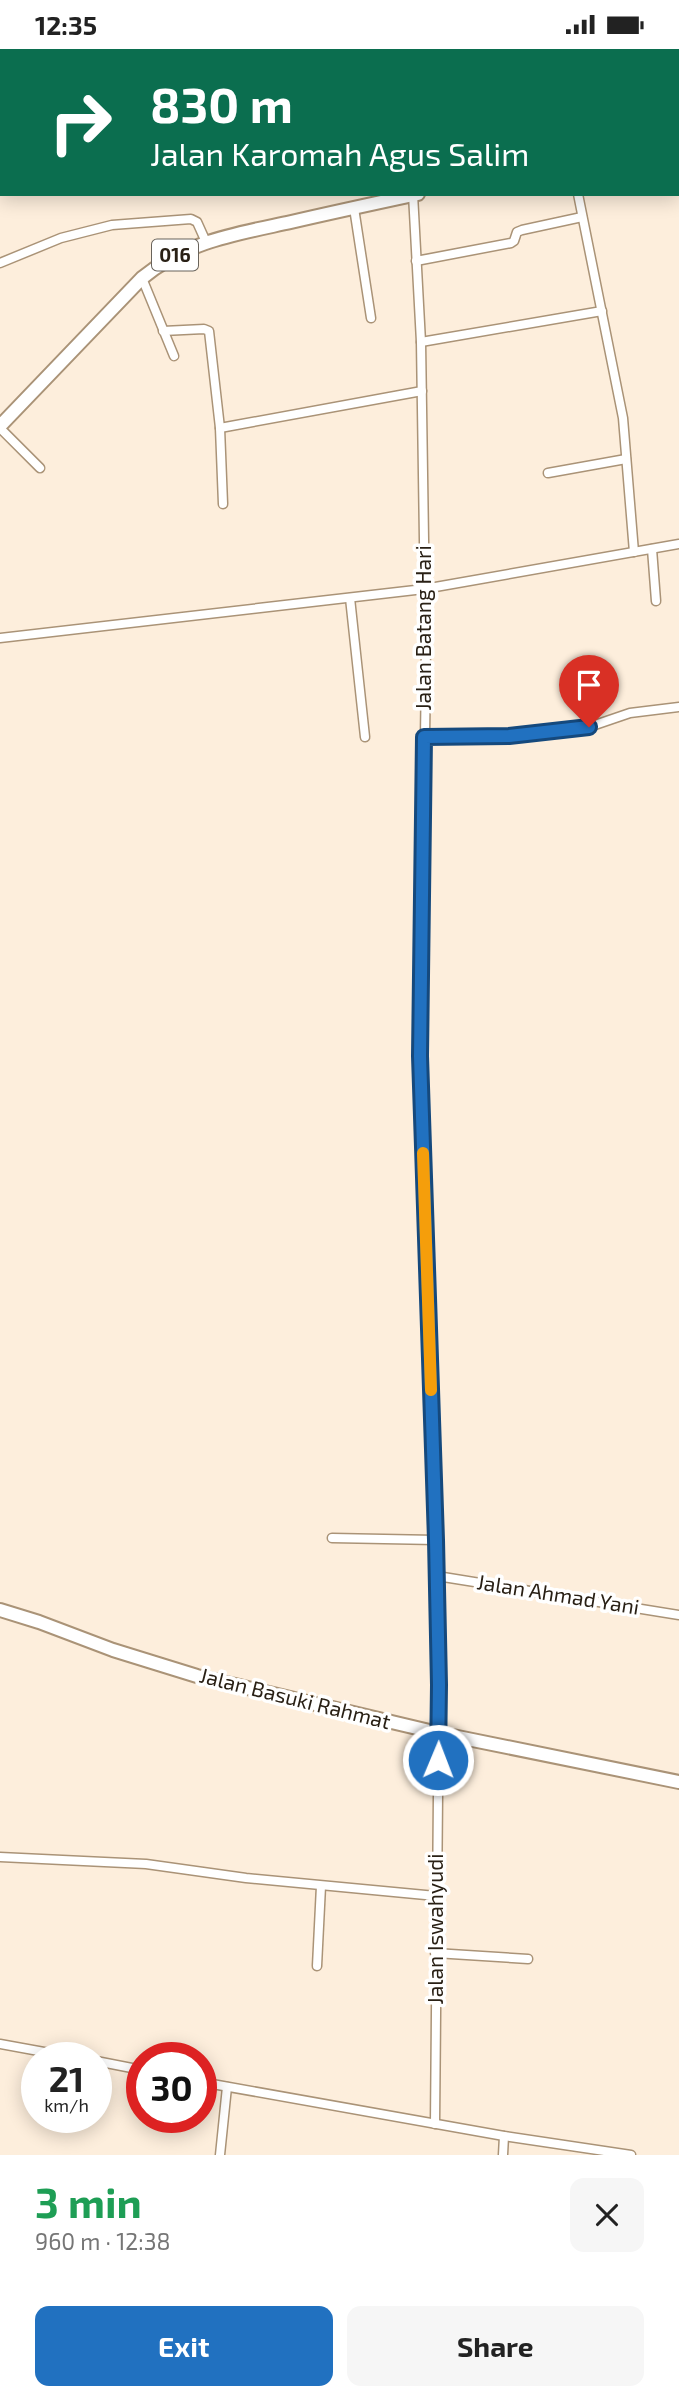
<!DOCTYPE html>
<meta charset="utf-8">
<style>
:root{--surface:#fff;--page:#f6f6f6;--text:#222;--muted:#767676;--accent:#2171c0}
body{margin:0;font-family:"Exo 2",sans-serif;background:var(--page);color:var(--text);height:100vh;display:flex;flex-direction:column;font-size:26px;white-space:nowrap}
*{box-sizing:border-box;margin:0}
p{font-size:23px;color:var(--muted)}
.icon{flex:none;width:38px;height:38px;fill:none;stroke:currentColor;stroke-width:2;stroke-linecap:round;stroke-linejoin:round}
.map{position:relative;height:2106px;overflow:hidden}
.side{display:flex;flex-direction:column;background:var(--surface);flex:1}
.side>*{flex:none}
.top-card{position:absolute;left:0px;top:0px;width:679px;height:147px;box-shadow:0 4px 18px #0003;background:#0b6e4f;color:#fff;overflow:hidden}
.speed{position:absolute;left:21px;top:1993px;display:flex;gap:14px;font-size:35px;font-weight:700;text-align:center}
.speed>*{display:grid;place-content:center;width:91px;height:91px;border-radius:50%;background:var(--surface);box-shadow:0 4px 18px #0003;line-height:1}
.speed small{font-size:18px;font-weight:400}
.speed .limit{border:10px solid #d22;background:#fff;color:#111}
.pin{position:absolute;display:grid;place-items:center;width:60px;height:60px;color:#fff;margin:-72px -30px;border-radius:50% 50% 50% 0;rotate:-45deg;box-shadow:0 0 7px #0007}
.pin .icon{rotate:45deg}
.me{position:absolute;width:77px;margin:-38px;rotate:1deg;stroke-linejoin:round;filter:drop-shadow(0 0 5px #0008)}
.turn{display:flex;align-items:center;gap:24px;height:147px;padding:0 35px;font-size:32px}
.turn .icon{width:91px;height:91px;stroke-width:2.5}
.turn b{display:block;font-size:49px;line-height:60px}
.round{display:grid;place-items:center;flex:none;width:74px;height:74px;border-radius:14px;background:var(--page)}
.summary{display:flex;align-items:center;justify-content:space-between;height:119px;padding:0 35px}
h1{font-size:42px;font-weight:700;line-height:52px;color:#1e9e55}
.button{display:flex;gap:14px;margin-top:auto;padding:14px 35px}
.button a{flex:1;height:80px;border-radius:14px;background:var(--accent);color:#fff;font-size:28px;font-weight:700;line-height:80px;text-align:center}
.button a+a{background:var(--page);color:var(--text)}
.status{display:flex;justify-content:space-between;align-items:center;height:49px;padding:0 35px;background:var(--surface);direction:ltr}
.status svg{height:19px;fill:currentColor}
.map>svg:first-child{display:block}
.built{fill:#fde5c8}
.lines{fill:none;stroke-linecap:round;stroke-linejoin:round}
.minor-casing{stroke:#aa9377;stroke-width:11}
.secondary-casing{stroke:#aa9377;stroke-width:16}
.primary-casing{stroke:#aa9377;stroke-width:16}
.minor{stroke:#fff;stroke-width:8}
.secondary{stroke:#fff;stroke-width:12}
.primary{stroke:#fff;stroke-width:12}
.route-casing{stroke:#15497d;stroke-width:18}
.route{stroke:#2171c0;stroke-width:12}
.slow{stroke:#f59e0b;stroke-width:12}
.labels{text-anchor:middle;stroke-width:7;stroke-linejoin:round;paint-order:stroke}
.shield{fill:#fff;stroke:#69635b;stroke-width:2}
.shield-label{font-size:19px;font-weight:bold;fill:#292015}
.street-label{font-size:21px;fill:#292015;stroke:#fff}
</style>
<div class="status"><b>12:35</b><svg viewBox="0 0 49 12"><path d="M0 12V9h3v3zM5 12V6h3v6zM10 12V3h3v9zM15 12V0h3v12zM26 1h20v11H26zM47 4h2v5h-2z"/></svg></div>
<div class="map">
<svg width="679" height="2106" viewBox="0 0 679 2106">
<rect width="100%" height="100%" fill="#fdeedc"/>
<path class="built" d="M400 0H679V81L677 82V2Z"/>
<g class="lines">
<defs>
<g id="minor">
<path d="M394 0V2"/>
<path d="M413 145 421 293 426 623 420 1007 439 1636 435 2075"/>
<path d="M578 145 623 369 634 503"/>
<path d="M354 159 371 269"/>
<path d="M416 212 511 194 514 192 517 183 522 181 582 168"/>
<path d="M0 214 61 189 112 176 191 170 197 173 206 193"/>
<path d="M142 229 174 307"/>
<path d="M163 282 204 280 209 282 220 379 223 455"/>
<path d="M421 293 602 262"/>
<path d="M0 379 40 419"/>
<path d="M220 379 422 342"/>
<path d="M548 424 626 410"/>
<path d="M652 500 656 552"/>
<path d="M350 549 365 688"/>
<path d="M0 589 424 540 679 495"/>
<path d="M424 688 509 687 589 678 630 664 679 658"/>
<path d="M332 1489 436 1491"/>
<path d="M437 1527 679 1566"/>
<path d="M0 1808 146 1815 246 1829 436 1847"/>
<path d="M435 1904 528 1910"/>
<path d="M317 1917 321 1837"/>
<path d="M0 1995 77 2009"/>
<path d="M96 2012 142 2021"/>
<path d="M201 2033 504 2087 631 2106"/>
<path d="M220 2106 227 2038"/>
<path d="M503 2106 504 2087"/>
</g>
<path id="secondary" d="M0 1561 39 1573 113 1601 197 1627 438 1684 679 1733"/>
<g id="primary">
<path d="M677 89H679"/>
<path d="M0 377 142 229C187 192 236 185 291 173 334 163 376 154 418 145"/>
</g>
</defs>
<use href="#minor" class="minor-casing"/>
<use href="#secondary" class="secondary-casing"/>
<use href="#primary" class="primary-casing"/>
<use href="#minor" class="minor"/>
<use href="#secondary" class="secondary"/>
<use href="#primary" class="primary"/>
</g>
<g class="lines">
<defs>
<path id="route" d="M438 1711 439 1636 436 1491 420 1007 424 688 509 687 589 678"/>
</defs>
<use href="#route" class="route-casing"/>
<use href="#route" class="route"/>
<path class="slow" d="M423 1104 431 1341"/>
</g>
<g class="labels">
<rect class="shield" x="152" y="190.5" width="46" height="31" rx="5"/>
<g class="shield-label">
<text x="175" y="213">016</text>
</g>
<g class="street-label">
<text transform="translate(424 579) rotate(-90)" y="7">Jalan Batang Hari</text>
<text transform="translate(558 1546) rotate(9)" y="7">Jalan Ahmad Yani</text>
<text transform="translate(295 1650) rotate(14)" y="7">Jalan Basuki Rahmat</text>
<text transform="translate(436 1880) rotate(-90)" y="7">Jalan Iswahyudi</text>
</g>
</g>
</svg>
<div class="speed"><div>21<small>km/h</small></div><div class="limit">30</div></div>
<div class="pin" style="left:589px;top:678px;background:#d93025"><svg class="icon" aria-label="arrive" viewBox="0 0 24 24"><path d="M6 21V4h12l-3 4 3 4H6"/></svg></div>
<svg class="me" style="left:438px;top:1711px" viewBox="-20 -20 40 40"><circle r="17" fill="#2171c0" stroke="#fff" stroke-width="3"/><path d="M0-11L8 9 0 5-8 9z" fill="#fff"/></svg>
<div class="top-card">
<div class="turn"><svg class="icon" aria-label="right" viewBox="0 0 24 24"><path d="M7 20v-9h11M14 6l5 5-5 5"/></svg><div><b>830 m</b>Jalan Karomah Agus Salim</div></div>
</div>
</div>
<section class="side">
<div class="summary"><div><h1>3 min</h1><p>960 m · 12:38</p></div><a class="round"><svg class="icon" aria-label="close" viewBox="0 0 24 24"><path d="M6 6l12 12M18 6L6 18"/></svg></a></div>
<div class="button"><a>Exit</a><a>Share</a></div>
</section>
